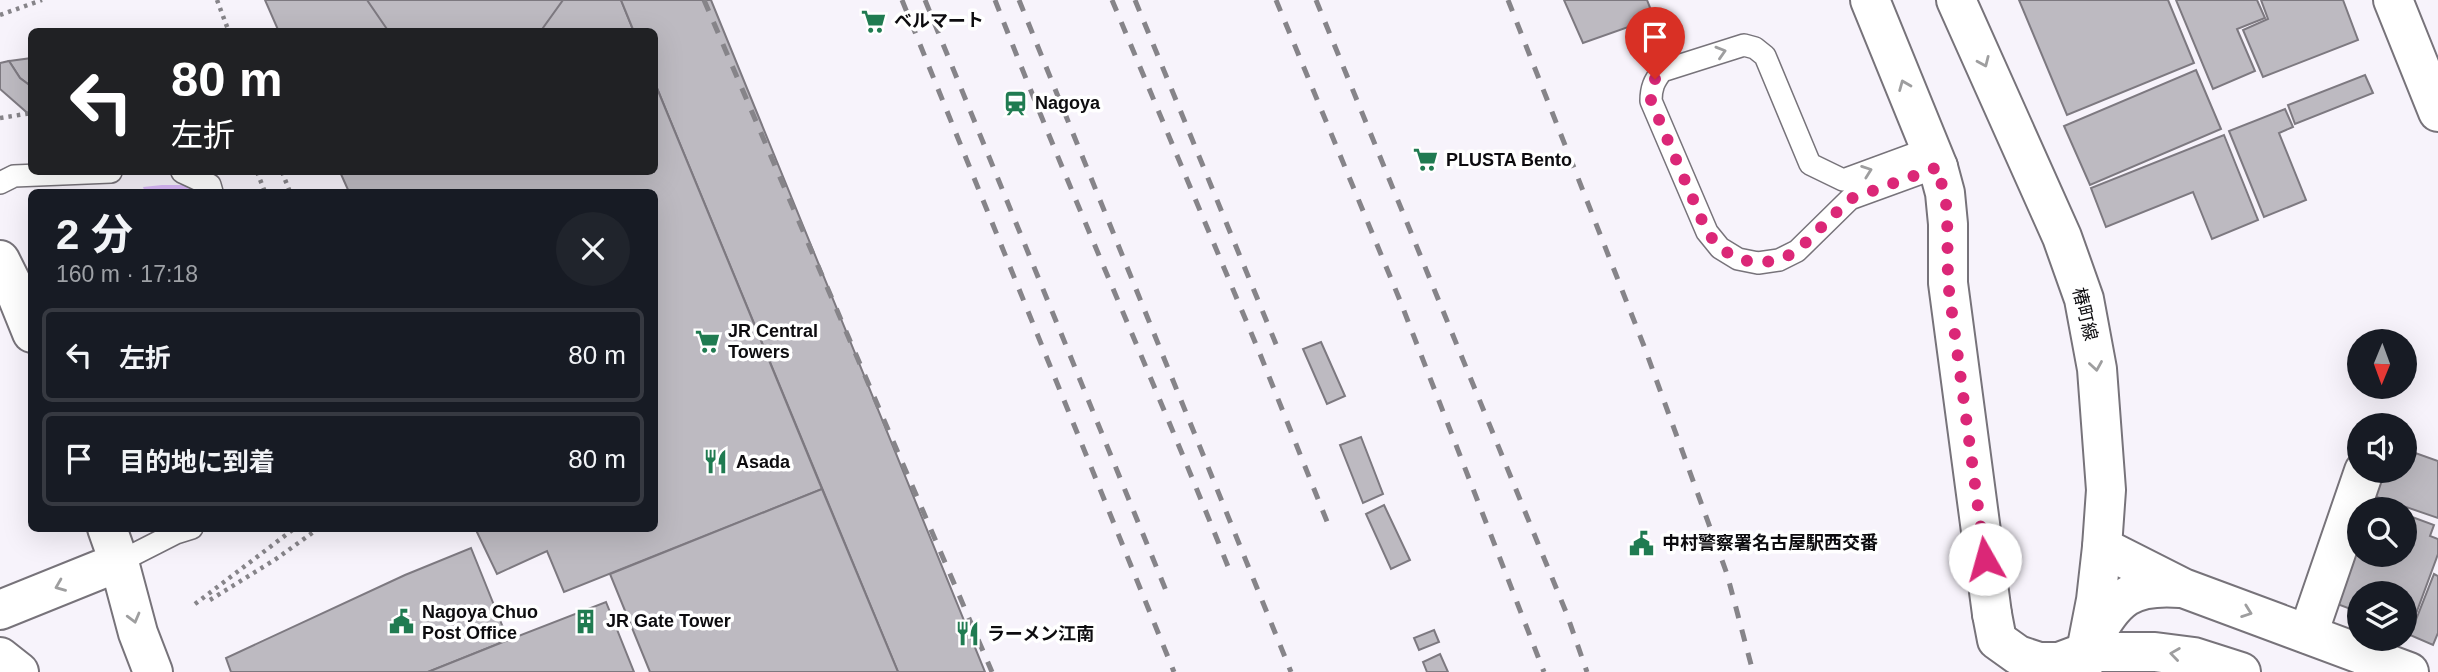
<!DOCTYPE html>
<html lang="ja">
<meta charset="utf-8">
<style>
:root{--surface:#171b24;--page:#20242c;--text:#f1f3f6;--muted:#9ea1a6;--line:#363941}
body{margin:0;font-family:Helvetica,"Noto Sans JP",sans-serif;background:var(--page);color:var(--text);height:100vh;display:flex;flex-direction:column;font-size:26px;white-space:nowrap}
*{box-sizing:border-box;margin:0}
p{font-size:23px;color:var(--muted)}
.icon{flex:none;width:38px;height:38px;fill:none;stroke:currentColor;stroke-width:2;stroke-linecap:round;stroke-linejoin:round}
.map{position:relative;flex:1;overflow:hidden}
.side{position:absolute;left:28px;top:189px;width:630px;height:343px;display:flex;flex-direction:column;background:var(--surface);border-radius:10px;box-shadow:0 7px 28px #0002}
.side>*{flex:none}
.top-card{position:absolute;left:28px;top:28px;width:630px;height:147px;border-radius:10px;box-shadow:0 7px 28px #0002;background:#202124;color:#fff;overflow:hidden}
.needle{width:46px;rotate:181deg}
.buttons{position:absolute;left:2347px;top:329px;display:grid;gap:14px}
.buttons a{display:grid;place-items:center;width:70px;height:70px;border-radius:50%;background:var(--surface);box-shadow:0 7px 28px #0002;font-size:35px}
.pin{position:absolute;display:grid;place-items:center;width:60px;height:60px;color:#fff;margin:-72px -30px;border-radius:50% 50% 50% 0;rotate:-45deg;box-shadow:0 0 7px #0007}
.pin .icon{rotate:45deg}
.me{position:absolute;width:77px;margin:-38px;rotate:353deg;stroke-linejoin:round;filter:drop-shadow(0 0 5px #0008)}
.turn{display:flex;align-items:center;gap:24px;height:147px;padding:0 28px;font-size:32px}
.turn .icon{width:91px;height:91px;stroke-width:2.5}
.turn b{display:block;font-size:49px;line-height:60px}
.round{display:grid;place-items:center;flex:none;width:74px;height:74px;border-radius:37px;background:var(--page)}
.head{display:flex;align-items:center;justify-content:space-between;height:119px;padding:0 28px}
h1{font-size:42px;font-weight:700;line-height:52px}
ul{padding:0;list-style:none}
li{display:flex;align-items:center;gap:21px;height:94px;margin:0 14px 10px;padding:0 14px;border:4px solid var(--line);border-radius:10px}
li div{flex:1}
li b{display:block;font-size:26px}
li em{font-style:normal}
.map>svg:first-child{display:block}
.green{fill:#dbb9fa}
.building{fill:#bdbac1;stroke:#7d7980;stroke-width:2}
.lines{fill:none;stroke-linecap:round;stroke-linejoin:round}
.lane-casing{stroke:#77737a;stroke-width:24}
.street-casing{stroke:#77737a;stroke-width:42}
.secondary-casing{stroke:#77737a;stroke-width:42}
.primary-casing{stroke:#77737a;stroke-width:42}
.path{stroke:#868489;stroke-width:4.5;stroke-dasharray:3.5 5;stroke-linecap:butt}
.lane{stroke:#fff;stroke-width:21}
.street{stroke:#fff;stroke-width:38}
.secondary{stroke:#fff;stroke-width:38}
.primary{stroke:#fff;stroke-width:38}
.rail{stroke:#868489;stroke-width:5;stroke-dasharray:12 12;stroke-linecap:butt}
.oneway{stroke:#9e9e9f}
.route{stroke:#db2777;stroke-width:12;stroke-dasharray:0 21.6}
.labels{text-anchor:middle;stroke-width:7;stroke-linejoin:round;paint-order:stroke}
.poi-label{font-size:18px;font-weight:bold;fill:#0d0c0f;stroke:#fff;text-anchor:start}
.street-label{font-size:18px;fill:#0d0c0f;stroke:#fff}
</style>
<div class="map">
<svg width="2438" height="672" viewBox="0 0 2438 672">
<rect width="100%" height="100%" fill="#f7f3fb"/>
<path class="green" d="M162 185H190L198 192H145L143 187Z"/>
<g class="building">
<path d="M265 0H621L634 32H279Z"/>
<path d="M367 0H563L540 32H389Z"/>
<path d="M621 0H711L985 672H898L654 81V32H634Z"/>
<path d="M1564 0H1647L1654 18 1583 43Z"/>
<path d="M2019 0H2168L2194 63 2067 115Z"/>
<path d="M2176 0H2257L2265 18 2237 29 2255 71 2213 89Z"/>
<path d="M2261 0H2343L2358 40 2263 77 2243 30 2268 19Z"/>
<path d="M32 58V87L20 78 9 61Z"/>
<path d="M9 61 20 78 32 87V117L0 89V63Z"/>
<path d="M2196 70 2221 129 2090 185 2064 126Z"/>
<path d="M2365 75 2373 93 2295 124 2288 105Z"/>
<path d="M654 81 822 489 564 592 547 551 497 574 475 528H654V192H349L340 172H654Z"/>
<path d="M2285 109 2293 127 2279 133 2306 200 2264 217 2229 131Z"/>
<path d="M2224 135 2258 220 2212 239 2193 192 2106 227 2091 188Z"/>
<path d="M1321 342 1345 396 1327 404 1303 349Z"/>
<path d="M1361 437 1383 494 1363 503 1340 445Z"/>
<path d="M2404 449 2438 461V518L2374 496 2382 471H2404Z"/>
<path d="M822 489 898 672H650L610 574Z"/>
<path d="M1384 505 1410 560 1391 569 1366 514Z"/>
<path d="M2404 514 2434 525 2430 536 2438 539V554L2410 630 2404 628V593H2359V612L2337 604 2359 544V555H2404Z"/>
<path d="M471 548 508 640 428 672H231L226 658 405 575Z"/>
<path d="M2434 574 2438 576V633L2433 645 2410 635Z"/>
<path d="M606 602 634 672H428L508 640Z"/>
<path d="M1434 630 1439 642 1419 650 1414 638Z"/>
<path d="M1440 654 1448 672H1427L1423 662Z"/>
</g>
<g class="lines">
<defs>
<g id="lane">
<path d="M1930 148 1843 180 1810 164 1765 56 1755 48 1744 45 1662 71C1654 81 1651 88 1651 101L1707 232 1720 248 1738 259 1758 263 1779 260 1797 251 1850 199 1938 167"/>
<path d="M182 172 210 185 212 192"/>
<path d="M0 183 14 176 111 172"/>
<path d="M119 562 176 533 192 528"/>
</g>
<g id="street">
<path d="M1938 167 1945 193 1948 224V283L1992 614"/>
<path d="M2308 634 2364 471"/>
</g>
<g id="secondary">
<path d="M1870 0 1938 167"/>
<path d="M1956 0 2062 237 2084 299 2097 369 2106 490 2102 547 2096 600 2082 672"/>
<path d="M2393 0 2438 112"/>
<path d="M2102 547 2183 588 2409 672"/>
<path d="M119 562 138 633 153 672"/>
<path d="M1992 614 1997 640 2018 655 2039 662H2059L2086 652H2155L2194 657 2241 672"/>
<path d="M2091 642C2116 598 2129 584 2181 588"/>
<path d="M0 657 19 672"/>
</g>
<g id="primary">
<path d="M0 260 13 286 32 333"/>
<path d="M0 610 119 562 107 528"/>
</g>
</defs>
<use href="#lane" class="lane-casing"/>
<use href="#street" class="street-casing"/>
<use href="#secondary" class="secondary-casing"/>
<use href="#primary" class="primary-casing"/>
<g class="path">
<path d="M217 0 229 32"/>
<path d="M0 15 42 0"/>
<path d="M0 118 32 113"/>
<path d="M257 172 265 192"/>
<path d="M282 172 290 192"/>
<path d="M210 600 276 559 319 528"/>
<path d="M195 604 295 528"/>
</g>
<use href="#lane" class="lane"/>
<use href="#street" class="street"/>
<use href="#secondary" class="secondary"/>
<use href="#primary" class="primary"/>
<g class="rail">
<path d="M704 0 992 672"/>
<path d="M902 0 1174 672"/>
<path d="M925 0 1167 593"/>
<path d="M995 0C1069 191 1153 378 1229 569"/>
<path d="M1019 0 1291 672"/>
<path d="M1112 0 1260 354 1330 529"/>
<path d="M1135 0 1278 349"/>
<path d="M1276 0 1399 298 1544 672"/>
<path d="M1316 0 1566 612 1587 672"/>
<path d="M1508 0 1644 346 1727 574 1753 672"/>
</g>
</g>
<defs><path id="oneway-chevron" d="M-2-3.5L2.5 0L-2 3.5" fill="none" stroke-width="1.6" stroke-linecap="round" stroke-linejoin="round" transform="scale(1.75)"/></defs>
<g class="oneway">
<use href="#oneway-chevron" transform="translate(1721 52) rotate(-17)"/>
<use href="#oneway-chevron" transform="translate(1984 62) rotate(66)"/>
<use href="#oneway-chevron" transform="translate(1904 85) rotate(-112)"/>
<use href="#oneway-chevron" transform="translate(1867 171) rotate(-20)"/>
<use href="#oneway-chevron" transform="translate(2096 366) rotate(81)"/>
<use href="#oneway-chevron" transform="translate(60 586) rotate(158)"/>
<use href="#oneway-chevron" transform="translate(2247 612) rotate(20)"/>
<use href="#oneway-chevron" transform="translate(134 618) rotate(75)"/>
<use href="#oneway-chevron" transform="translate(2175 654) rotate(-172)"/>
</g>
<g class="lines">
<path class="route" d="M1655 79 1651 90V101L1707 232 1720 248 1738 259 1758 263 1779 260 1797 251 1850 199 1938 167 1947 209 1948 283 1985 559"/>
</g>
<defs>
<symbol id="supermarket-bare" viewBox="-9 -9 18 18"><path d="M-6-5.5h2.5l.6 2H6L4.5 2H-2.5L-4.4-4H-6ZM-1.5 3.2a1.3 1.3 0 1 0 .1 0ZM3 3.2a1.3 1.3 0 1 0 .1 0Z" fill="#207b51" stroke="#fff" stroke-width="2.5" paint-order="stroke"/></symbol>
<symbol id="station-bare" viewBox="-9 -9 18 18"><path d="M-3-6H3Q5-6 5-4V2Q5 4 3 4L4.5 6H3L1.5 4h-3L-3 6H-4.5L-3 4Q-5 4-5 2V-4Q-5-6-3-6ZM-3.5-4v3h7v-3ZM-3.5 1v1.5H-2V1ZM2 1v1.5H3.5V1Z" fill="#207b51" stroke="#fff" stroke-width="2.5" paint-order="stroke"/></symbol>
<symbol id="restaurant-bare" viewBox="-9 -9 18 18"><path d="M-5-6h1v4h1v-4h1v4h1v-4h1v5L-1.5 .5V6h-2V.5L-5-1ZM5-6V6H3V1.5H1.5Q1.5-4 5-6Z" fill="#207b51" stroke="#fff" stroke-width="2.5" paint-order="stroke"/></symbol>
<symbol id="civic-bare" viewBox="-9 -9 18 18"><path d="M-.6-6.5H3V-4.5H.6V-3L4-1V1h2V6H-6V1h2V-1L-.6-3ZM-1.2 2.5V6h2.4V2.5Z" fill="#207b51" stroke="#fff" stroke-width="2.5" paint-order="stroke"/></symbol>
<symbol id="building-bare" viewBox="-9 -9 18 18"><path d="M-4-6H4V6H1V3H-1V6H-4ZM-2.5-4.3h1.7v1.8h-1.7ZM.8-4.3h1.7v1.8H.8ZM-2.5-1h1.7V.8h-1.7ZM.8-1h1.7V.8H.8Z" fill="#207b51" stroke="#fff" stroke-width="2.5" paint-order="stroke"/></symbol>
</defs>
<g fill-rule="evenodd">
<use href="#supermarket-bare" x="856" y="4" width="35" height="35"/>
<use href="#station-bare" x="998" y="86" width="35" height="35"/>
<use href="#supermarket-bare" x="1408" y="142" width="35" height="35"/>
<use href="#supermarket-bare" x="690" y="324" width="35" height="35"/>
<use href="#restaurant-bare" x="698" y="444" width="35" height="35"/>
<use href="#civic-bare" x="1624" y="526" width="35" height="35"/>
<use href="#building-bare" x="568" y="604" width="35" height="35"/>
<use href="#civic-bare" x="384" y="604" width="35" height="35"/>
<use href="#restaurant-bare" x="950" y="616" width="35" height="35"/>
</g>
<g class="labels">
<g class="poi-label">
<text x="894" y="27">ベルマート</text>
<text x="1035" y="109">Nagoya</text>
<text x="1446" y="166">PLUSTA Bento</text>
<text x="728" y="337">JR Central<tspan x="728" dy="21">Towers</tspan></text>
<text x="736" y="468">Asada</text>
<text x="1662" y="549">中村警察署名古屋駅西交番</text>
<text x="422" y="618">Nagoya Chuo<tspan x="422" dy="21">Post Office</tspan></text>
<text x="606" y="627">JR Gate Tower</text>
<text x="987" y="640">ラーメン江南</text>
</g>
<g class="street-label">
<text transform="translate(2085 314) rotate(76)" y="6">椿町線</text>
</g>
</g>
</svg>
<div class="buttons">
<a><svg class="needle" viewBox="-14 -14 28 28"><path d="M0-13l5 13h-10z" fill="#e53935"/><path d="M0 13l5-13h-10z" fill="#9ea1a6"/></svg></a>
<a><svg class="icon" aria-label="sound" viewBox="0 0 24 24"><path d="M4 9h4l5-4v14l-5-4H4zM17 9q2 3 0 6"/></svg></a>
<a><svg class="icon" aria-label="search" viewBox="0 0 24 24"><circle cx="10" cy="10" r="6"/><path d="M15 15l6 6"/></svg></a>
<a><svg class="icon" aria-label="layers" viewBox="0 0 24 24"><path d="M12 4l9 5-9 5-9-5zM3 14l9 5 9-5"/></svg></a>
</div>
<div class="pin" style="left:1655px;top:79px;background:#d93025"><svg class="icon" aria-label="arrive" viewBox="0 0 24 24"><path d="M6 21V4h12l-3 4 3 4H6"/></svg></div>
<svg class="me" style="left:1985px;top:559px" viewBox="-20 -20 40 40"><circle r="19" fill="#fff"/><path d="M0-13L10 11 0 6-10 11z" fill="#db2777"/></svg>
<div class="top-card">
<div class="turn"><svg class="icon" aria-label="left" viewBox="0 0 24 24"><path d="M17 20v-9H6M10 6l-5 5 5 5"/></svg><div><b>80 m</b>左折</div></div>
</div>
<section class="side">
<div class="head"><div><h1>2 分</h1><p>160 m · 17:18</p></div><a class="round"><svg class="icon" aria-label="close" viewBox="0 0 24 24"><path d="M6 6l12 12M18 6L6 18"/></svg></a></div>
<ul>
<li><svg class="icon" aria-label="left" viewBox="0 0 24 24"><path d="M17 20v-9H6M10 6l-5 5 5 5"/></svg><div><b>左折</b></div><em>80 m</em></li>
<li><svg class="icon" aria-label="arrive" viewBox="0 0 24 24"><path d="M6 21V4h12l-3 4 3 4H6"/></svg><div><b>目的地に到着</b></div><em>80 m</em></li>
</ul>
</section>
</div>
